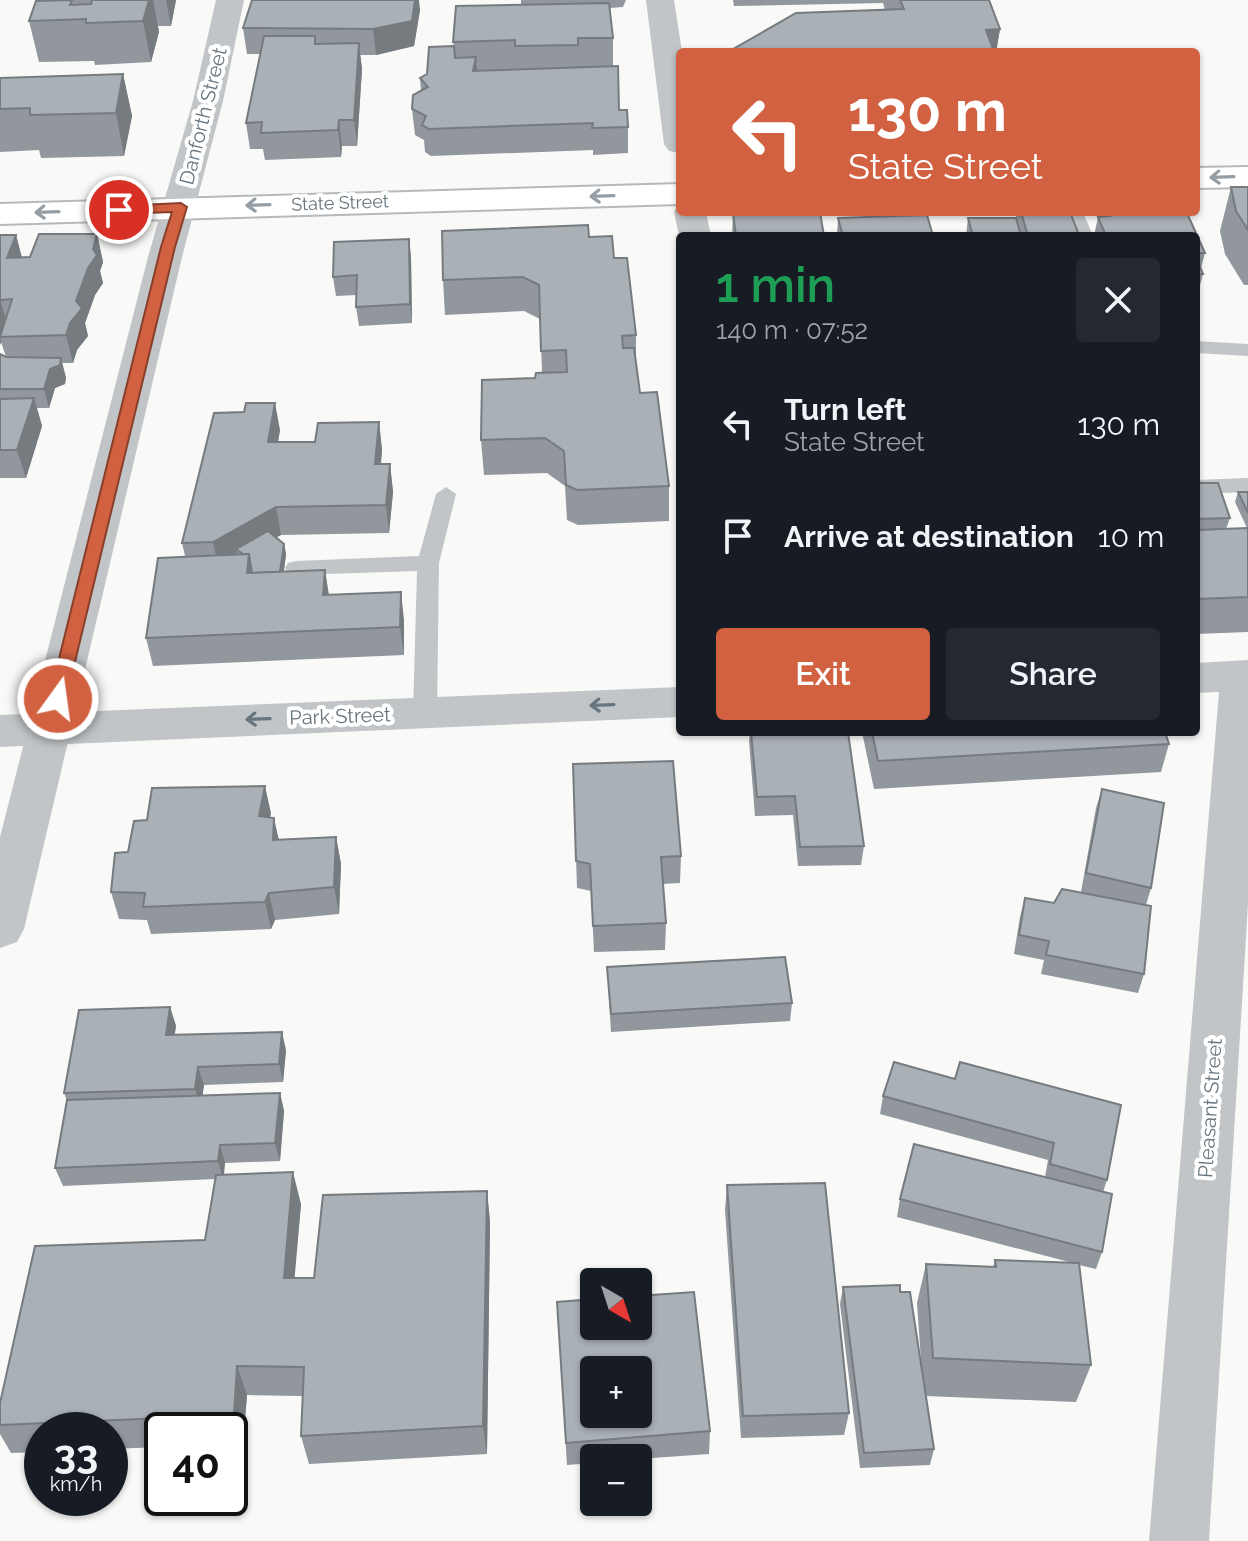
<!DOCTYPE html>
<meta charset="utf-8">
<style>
:root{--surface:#171b24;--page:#242831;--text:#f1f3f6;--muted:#9ea1a6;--accent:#d16140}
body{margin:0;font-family:Raleway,sans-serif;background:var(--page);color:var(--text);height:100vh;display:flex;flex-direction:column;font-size:30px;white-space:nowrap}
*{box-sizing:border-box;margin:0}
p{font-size:26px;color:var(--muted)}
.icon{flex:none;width:44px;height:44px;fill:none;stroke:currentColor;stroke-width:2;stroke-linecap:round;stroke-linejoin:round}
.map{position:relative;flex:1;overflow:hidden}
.sheet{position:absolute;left:676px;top:232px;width:524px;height:504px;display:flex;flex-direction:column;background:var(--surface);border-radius:8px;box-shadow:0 2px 6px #0004}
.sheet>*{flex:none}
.guide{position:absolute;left:676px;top:48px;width:524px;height:168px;border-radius:8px;box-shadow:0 2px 6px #0004;background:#d16140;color:#fff;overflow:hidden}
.needle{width:52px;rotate:141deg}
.buttons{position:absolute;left:580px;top:1268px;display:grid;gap:16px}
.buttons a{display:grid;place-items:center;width:72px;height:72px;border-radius:8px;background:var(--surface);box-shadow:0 2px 6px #0004;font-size:40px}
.speed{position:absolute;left:24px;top:1412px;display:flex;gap:16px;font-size:40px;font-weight:700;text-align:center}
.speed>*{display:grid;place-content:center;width:104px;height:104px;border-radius:50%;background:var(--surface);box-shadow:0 2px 6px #0004;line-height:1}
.speed small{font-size:20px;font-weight:400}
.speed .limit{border:4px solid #111;border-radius:12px;background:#fff;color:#111}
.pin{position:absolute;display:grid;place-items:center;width:68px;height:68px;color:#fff;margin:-34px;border:4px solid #fff;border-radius:50%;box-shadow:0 2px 8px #0007}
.me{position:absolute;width:88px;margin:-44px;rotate:14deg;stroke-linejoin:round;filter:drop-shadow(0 0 6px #0008)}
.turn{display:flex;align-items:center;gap:28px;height:168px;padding:0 40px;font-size:36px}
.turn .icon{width:104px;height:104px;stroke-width:2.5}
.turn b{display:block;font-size:56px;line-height:68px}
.round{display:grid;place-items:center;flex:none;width:84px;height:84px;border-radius:8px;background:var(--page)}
.overview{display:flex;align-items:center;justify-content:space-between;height:136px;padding:0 40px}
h1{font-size:48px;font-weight:600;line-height:60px;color:#1e9e55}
.action{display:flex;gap:16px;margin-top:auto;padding:16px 40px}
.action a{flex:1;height:92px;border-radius:8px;background:var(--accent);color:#fff;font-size:32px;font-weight:600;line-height:92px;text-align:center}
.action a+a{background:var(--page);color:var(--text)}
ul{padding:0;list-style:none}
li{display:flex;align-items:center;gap:24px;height:112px;padding:0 40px}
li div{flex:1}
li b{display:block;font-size:30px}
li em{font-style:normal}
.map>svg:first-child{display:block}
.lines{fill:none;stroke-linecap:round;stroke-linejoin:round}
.primary-casing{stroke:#b5b9bc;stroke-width:4}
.service{fill:#c1c5c8;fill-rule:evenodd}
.minor{fill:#c1c5c8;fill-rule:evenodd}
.tertiary{fill:#c1c5c8;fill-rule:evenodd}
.primary{fill:#fff;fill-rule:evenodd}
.wall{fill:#91979d}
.shaded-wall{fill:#767b7f}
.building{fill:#a9b0b6;stroke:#767b7f;stroke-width:2;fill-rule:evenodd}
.oneway{stroke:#959ea5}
.oneway2{stroke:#67757f}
.route{fill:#d16140;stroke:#883f2a;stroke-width:2}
.labels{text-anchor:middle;stroke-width:8;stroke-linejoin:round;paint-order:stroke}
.far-street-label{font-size:18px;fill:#67757f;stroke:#fff}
.street-label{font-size:20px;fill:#67757f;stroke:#fff}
</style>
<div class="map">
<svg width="1248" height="1541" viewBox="0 0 1248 1541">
<rect width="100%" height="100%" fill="#f9f9f8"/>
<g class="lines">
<defs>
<g id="primary">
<path d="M1248 167V187L1196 188V168Z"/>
<path d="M680 184V204L0 224V204Z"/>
</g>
</defs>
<use href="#primary" class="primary-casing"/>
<g class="service">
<path d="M1065 212H1083L1093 236H1075Z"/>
<path d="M1196 341 1248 344V356L1196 353Z"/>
<path d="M1248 478V492L1196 494V480Z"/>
<path d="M446 487 456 494 439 563 437 713 433 719 425 721 417 719 413 713 417 571 296 575 288 573 285 568 288 563 296 561 419 556 436 494Z"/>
</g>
<g class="minor">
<path d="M646 0H674L682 52 680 153 669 151 664 144Z"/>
<path d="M678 205 680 212H706L711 236H680V240L674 212Z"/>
<path d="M1248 660V904L1209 1541H1149L1219 692 1196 693V663Z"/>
<path d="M680 687V717L0 747V715Z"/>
</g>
<path class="tertiary" d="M216 0H244L223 101 182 257 24 929 17 942 0 948V837L148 257 193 101Z"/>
<use href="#primary" class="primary"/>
</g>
<g class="wall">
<path d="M61 0H176L171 26H158L159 32 151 62 95 65 94 61 39 62 29 21Z"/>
<path d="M521 0H626L623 7 610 8 613 38V66L619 110 628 127V153L593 155V150L431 156 425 152 424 140 415 135 412 109 421 91 420 78 427 74 454 46 453 42 521 5Z"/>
<path d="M733 0H989L1000 29 996 52H728L885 10 883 3 734 6Z"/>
<path d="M420 10 414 46 376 55H360L362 69 357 146H342L341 157 265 160 263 149H250L246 123 260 54H247L243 28Z"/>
<path d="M123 74 132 116 124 156 41 158 39 150 0 152V78Z"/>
<path d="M1231 187H1248V285H1244L1225 254 1220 231Z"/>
<path d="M1016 212H1070L1079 235 1081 236H966L968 218H1016Z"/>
<path d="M1108 212 1187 213 1205 253 1201 268 1203 274 1198 293H1196V236H1094L1098 217H1107Z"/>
<path d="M733 214 824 236H732Z"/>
<path d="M838 218 933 236H837Z"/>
<path d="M97 234 103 262 100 271 103 283 95 295 85 323 88 336 77 350 73 363H62L66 378 65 384 55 388 49 408H37L42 426 26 478H0V354L6 357 1 342 0 345V235H16L22 258 30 257Z"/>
<path d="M589 237 614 258 636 335V359L640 393 669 486V521L578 525 567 520 565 486 547 473 484 475 481 440 535 378 542 372 540 319 524 311 445 315 443 280Z"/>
<path d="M409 239 411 258 412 323 359 326 356 307 357 295 336 296 333 277Z"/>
<path d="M379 422 382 450 381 464H390L393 492 389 533 281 535 276 537 284 544 286 554 284 571 325 570 329 595 404 620V655L153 666 146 638 185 556 182 543 280 430 278 442H315Z"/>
<path d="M1196 483 1230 518 1226 529 1247 528 1235 502 1238 492H1248V632L1196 634Z"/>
<path d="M750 732H848L864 846 861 865 798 866 793 815 755 816 749 741Z"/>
<path d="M862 732H1165L1169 744 1161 772 874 789Z"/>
<path d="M573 764 681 856 680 883 663 884 666 923 665 950 594 952 591 891 577 888Z"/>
<path d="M1102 789 1151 888 1146 905 1144 974 1138 993 1041 974 1044 960 1014 954 1020 917 1025 898 1054 903 1111 899 1081 892 1096 808Z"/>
<path d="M271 813 270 817 279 840 336 837 341 864 339 914 275 920 271 929 151 934 147 920 119 919 111 892 128 852Z"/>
<path d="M607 967 792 1003 790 1021 611 1032Z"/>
<path d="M170 1007 176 1026 174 1035 286 1050 283 1082 204 1085 202 1095 280 1093 284 1111 280 1161 225 1163 224 1175 301 1204 294 1278H314L487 1191 490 1222 487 1454 309 1464 301 1436 303 1396 247 1395 243 1443H230V1430H162V1447L110 1449V1430H42V1452L11 1453 0 1434V1403L205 1240 215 1179 63 1186 55 1168 67 1101 64 1093Z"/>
<path d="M960 1062 1107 1180 1103 1192 1102 1252 1096 1269 1079 1265 1091 1365 1076 1402 926 1396 934 1449 930 1465 860 1468 840 1304 843 1287 900 1292 921 1361 917 1303 926 1264 993 1267 995 1260 1073 1263 897 1217 900 1199 1045 1177 1048 1160 880 1114 883 1096 955 1079Z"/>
<path d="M727 1185 849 1413 844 1435 741 1438 725 1210Z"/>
<path d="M557 1302 710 1431 709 1454 638 1459V1458H594V1463L567 1465Z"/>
</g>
<g class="shaded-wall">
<path d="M149 0H153L159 32 151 62 143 21Z"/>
<path d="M166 0H176L171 26Z"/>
<path d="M415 0H419L420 10 414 46 376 55 373 29Z"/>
<path d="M1000 29 996 52H983L986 30Z"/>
<path d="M359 43 362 69 357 146 354 120Z"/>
<path d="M476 57 478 83 473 71Z"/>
<path d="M123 74 132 116 124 156 116 113Z"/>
<path d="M339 120 342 146 341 157 338 130Z"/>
<path d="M97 234 103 262 100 271 103 283 95 295 85 323 88 336 77 350 73 363 66 335Z"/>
<path d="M16 235 23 262 7 258Z"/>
<path d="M409 239 411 258 412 323 410 304Z"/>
<path d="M0 299 8 327 0 337 1 342 0 345Z"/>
<path d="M61 358 66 378 65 384 55 388 49 408 44 389 50 369Z"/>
<path d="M34 398 42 426 26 478 17 450Z"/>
<path d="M275 403 280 430 273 470 268 442Z"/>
<path d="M379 422 382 450 378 492 375 464Z"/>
<path d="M390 464 393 492 389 533 386 505Z"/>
<path d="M276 507 281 535 244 555 236 549 239 559 219 570 213 542Z"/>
<path d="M284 544 286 554 280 600 278 590Z"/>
<path d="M249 554 254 582 247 573Z"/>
<path d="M325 570 329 598 323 595Z"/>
<path d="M401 592 404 620V655L400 627Z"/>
<path d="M265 786 271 813 264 843 259 816Z"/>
<path d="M274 818 280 845 273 840Z"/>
<path d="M336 837 341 864 339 914 334 887Z"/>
<path d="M269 893 275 920 271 929 265 902Z"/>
<path d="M170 1007 176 1026 172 1054 166 1035Z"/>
<path d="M282 1032 286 1050 283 1082 279 1064Z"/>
<path d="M198 1067 204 1085 201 1107 195 1089Z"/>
<path d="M280 1093 284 1111 280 1161 275 1143Z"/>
<path d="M220 1145 225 1163 223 1179 218 1161Z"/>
<path d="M293 1172 301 1204 292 1308 284 1278Z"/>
<path d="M487 1191 490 1222 487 1454 483 1426Z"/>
<path d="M237 1366 247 1395 243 1443 234 1415Z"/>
</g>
<g class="building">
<path d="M72 0 70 5 91 4 92 0H149L143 21 86 23V19L29 21 36 1Z"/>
<path d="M252 0H415L412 21 373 29 243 28Z"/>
<path d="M900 0H989L1000 29 986 30 994 52H728L796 13 904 9Z"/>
<path d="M609 3 613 38H578V45L515 46V40L453 42 456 6Z"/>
<path d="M264 36H315V44L359 43 354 120H339L338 130 261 133 262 122 246 123Z"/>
<path d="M454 46 455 58 476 57 473 71 618 66 619 110H627L628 127 592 128 593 123 429 129 422 125 426 116 412 109 413 95 428 87 420 78 427 74 429 47Z"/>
<path d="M123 74 116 113 30 115V108L0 109V78Z"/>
<path d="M1231 187H1248V230L1236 211Z"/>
<path d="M820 212 824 236H736L733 214Z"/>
<path d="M1021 212H1070L1079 235 1081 236H1028Z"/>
<path d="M1108 212H1128L1130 214 1129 212 1187 213 1205 253H1196V236H1106L1098 217 1110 216Z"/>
<path d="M927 215 933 236H843L838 218Z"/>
<path d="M968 218H1016L1021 236H973Z"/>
<path d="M588 225 589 237 612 236 614 258H627L636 335 622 336 623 348H634L640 393 657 392 669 486 577 490 566 485 564 451 545 438 481 440 482 380 535 378 536 373 567 372 566 350 541 351 539 285 523 277 443 280 442 231Z"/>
<path d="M39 234H97L93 249 97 255 88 268 76 301 82 308 70 323 66 335 0 337 12 299 0 300V235H16L7 258 30 257Z"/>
<path d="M409 239 410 304 356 307 357 275 333 277 334 242Z"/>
<path d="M1196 257 1203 274H1196Z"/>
<path d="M0 354 6 357 61 358 60 365 50 369 44 389H0Z"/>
<path d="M34 398 17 450H0V399Z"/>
<path d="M246 403H275L268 442H315L318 423 379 422 375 464H390L386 505 276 507 213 542 182 543 214 413 244 412Z"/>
<path d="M1196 483H1218L1230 518 1196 519Z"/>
<path d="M1238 492H1248V513Z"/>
<path d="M1248 528V597L1196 599V530Z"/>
<path d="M268 531 284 544 280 572 252 573 249 554H243L236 549Z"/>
<path d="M249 554 247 573 325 570 323 595 401 592 400 627 146 638 158 558Z"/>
<path d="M751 732H848L864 846 800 847 795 796 757 797Z"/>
<path d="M872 732H1165L1169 744 878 761Z"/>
<path d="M673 761 681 856 661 857 666 923 593 926 590 864 576 861 573 764Z"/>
<path d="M265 786 259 816 274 818 273 840 336 837 334 887 269 893 265 902 143 907 145 893 111 892 115 853 128 852 134 821 147 820 152 788Z"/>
<path d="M1102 789 1164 803 1151 888 1086 873Z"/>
<path d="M1062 889 1151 906 1144 974 1046 955 1049 941 1019 935 1025 898 1054 903Z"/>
<path d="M785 957 792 1003 611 1014 607 967Z"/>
<path d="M170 1007 166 1035 282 1032 279 1064 198 1067 195 1089 64 1093 79 1010Z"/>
<path d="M894 1062 955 1079 960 1062 1121 1105 1107 1180 1050 1164 1054 1143 883 1096Z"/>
<path d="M280 1093 275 1143 220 1145 218 1161 55 1168 67 1100Z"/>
<path d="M914 1144 1112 1194 1102 1252 900 1199Z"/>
<path d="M293 1172 284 1278H314L323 1195 487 1191 483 1426 301 1436 304 1367 237 1366 234 1415 0 1425V1403L35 1246 205 1240 216 1175Z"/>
<path d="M825 1183 849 1413 743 1416 727 1185Z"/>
<path d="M995 1260 1079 1263 1091 1365 933 1358 926 1264 996 1267Z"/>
<path d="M900 1285V1292H910L934 1449 864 1453 843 1287Z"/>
<path d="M694 1292 710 1431 566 1443 557 1302 594 1299V1326H638V1296ZM594 1370H638V1414H594Z"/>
</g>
<defs><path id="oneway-shaft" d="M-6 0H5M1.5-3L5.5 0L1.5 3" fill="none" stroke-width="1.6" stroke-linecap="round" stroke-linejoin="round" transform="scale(2)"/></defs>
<g class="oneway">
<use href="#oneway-shaft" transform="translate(1222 177) rotate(178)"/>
<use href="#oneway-shaft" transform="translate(602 196) rotate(178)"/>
<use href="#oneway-shaft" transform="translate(258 205) rotate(178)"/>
<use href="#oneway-shaft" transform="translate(47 212) rotate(178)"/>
</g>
<g class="oneway2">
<use href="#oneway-shaft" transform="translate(602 705) rotate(178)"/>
<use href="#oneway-shaft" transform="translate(258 719) rotate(178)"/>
</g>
<path class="route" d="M181 203 187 207 175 247 66 699 58 706 49 699 161 247 172 212 119 214 112 210 119 206Z"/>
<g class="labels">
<g class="far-street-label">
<text transform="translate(340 203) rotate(-2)" y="6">State Street</text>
</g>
<g class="street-label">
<text transform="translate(203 116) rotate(-76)" y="7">Danforth Street</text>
<text transform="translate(340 716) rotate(-2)" y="7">Park Street</text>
<text transform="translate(1210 1108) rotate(-86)" y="7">Pleasant Street</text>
</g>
</g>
</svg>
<div class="buttons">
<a><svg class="needle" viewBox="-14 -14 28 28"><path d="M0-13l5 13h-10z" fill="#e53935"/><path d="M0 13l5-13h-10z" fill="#9ea1a6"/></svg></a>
<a>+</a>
<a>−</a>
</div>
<div class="speed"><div>33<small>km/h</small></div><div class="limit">40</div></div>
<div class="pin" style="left:119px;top:210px;background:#d93025"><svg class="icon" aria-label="arrive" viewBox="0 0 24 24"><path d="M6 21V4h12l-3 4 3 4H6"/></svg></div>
<svg class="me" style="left:58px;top:699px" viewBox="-20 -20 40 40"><circle r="17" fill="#d16140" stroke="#fff" stroke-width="3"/><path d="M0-11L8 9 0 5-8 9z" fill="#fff"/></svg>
<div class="guide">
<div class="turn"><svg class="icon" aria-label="left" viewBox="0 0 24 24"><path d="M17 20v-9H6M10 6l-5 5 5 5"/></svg><div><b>130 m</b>State Street</div></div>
</div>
<section class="sheet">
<div class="overview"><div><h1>1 min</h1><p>140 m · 07:52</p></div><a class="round"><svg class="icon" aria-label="close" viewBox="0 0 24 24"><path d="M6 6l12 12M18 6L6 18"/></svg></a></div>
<ul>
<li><svg class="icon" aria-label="left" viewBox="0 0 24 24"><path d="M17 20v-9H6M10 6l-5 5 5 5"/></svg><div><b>Turn left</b><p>State Street</p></div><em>130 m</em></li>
<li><svg class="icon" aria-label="arrive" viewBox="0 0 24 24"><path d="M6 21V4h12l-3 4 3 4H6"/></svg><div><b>Arrive at destination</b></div><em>10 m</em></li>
</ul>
<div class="action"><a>Exit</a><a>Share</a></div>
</section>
</div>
